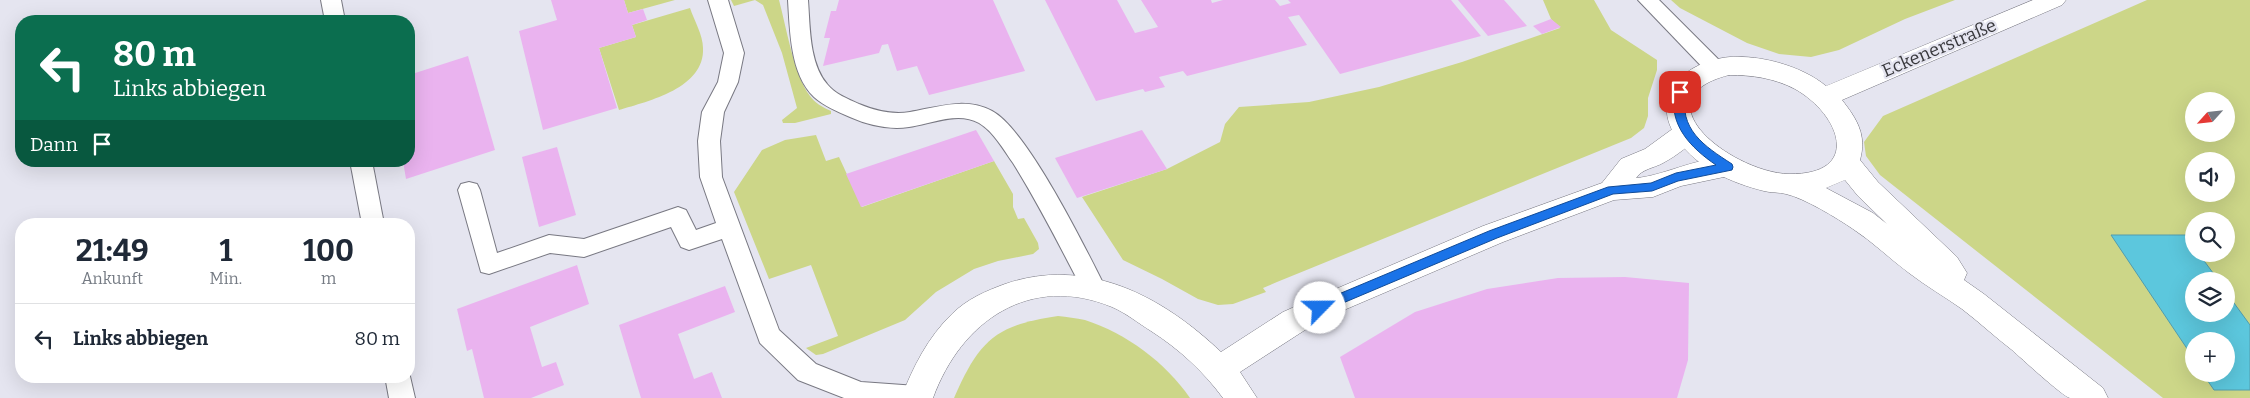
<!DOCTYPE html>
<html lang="de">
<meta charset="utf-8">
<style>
:root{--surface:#fff;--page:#f6f6f7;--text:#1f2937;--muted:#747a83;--line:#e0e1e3}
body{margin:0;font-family:Bitter,serif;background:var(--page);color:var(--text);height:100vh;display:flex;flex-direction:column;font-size:19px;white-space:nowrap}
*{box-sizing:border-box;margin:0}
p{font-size:16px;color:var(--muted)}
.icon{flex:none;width:28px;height:28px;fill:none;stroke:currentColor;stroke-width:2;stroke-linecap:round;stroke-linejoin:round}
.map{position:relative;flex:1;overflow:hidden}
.sheet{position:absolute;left:15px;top:218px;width:400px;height:165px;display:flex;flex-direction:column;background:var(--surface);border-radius:20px;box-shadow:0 5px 20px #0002}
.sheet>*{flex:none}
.hud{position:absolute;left:15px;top:15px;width:400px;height:152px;border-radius:20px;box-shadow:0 5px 20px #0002;background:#0b6e4f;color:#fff;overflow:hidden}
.needle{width:32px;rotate:243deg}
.buttons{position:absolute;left:2185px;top:92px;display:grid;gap:10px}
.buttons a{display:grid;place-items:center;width:50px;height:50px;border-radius:50%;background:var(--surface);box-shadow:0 5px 20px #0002;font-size:25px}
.pin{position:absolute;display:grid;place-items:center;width:42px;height:42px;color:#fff;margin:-21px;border-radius:10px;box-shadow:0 2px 8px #0006}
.me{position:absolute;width:55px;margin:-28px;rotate:67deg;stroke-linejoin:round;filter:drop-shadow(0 0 4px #0008)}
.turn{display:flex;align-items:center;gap:18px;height:105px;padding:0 15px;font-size:22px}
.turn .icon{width:65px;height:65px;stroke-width:2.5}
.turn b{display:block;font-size:35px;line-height:42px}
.then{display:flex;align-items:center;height:48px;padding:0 15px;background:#0003;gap:10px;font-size:19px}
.eta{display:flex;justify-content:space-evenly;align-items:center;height:85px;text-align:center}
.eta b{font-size:30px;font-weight:700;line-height:35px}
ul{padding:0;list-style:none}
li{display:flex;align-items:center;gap:15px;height:70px;padding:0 15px;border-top:1px solid var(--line)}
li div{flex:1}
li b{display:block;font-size:19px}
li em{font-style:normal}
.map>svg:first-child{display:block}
.green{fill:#ccd688;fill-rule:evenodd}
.water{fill:#5cc7dd;stroke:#529cad}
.building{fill:#eab3ef}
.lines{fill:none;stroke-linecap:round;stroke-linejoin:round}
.service-casing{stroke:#787882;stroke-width:2}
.minor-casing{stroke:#787882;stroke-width:1}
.secondary-casing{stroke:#787882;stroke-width:1}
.service{fill:#fff;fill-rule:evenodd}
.minor{fill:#fff;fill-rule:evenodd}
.secondary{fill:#fff;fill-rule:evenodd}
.route{fill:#1a73e8;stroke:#114b97}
.labels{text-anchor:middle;stroke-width:4.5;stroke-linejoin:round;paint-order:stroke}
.street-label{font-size:18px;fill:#39393d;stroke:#e5e5f0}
</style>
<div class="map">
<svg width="2250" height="398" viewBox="0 0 2250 398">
<rect width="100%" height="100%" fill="#e5e5f0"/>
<g class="green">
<path d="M624 0H675L628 13Z"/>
<path d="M731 0H779C786 26 794 75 810 96 815 103 822 107 831 111V114L795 123H783L782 120 797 108 782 53 763 5 755 0 734 6Z"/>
<path d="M1543 0H1594L1611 30 1657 60V70L1648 98V116L1644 128 1631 138 1277 282 1263 288 1266 292 1233 304 1218 305 1198 299 1162 279 1123 260 1082 197 1167 169 1220 142 1225 124 1239 107 1309 102 1379 87 1462 62 1560 28 1551 19Z"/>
<path d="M1671 0H1955L1905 19 1839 50 1811 57 1779 54 1747 43 1680 8Z"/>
<path d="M2147 0H2250V398H2163L1880 175 1866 156 1864 142 1883 116ZM2194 101H2226V134H2194ZM2194 161H2226V194H2194ZM2194 221H2226V254H2194ZM2194 281H2226V314H2194ZM2194 341H2226V374H2194Z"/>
<path d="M690 8C694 20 703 35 703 48 705 88 649 101 619 110L599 48 636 37 632 25Z"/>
<path d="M816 135 826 161 839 157 862 207 994 161 1013 194V207L1018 219 1024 218 1038 243 1039 249 1033 254 998 261 974 269 936 292 905 320 823 354 816 355 806 348 838 336 811 265 769 279 734 192 762 150 785 140Z"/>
<path d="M1058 316C1067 317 1076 318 1085 320 1126 333 1166 363 1190 398H954C979 341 995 325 1058 316Z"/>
</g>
<path class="water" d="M2111 235H2186L2194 247V254H2199L2219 281H2194V314H2226V292L2250 325V390H2214L2203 374H2226V341H2194V359Z"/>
<g class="building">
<path d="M551 0H624L628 13 643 9 647 20 632 25 636 37 599 48 617 108 543 130 519 31 557 20Z"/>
<path d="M839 0H993L1025 71 929 95 917 66 897 71 888 44 882 45 879 53 823 66 830 38H824L831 11H836Z"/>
<path d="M1045 0H1117L1135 33 1158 27 1141 0H1211L1212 3 1223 0H1275L1280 6 1291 3 1288 0H1451L1481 36 1340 74 1299 15 1288 17 1307 45 1187 76 1183 71 1159 77 1165 87 1145 92 1143 89 1096 101Z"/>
<path d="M1458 0H1504L1527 26 1488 36Z"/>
<path d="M1551 19 1561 27 1542 34 1533 26Z"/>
<path d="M468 56 495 150 406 179 403 161H409V75Z"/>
<path d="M976 130 994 161 861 207 846 174Z"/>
<path d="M1142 130 1167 169 1077 198 1055 158Z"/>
<path d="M557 147 576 215 539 227 522 157Z"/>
<path d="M577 265 589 304 530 327 542 367 556 362 564 385 531 398H484L472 349 467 351 457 309Z"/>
<path d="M1625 277 1689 283 1688 360 1677 398H1355L1340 357 1415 312 1487 289 1558 278Z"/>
<path d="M725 286 735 312 678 334 694 379 712 372 722 398H641L619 325Z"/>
</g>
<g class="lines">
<defs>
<g id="service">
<path d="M321 0H341L345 21H325Z"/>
<path d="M708 0H728L744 53 738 82 724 112 720 141 722 177 779 330 816 364 861 382 917 386 926 389 929 398H844L798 380 760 343 722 239 689 250 681 247 671 227 584 257 550 253 489 274 481 272 458 190 461 184 469 182 477 184 480 190 497 253 549 235 584 239 678 207 686 210 696 230 716 223 700 177 698 141 702 112 718 82 724 53Z"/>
<path d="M788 0H808C810 26 809 63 827 84 835 94 848 99 859 104 876 111 892 115 910 112 939 107 965 97 992 111 1027 129 1087 251 1106 289L1102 296 1094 299 1086 296C1062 251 1040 206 1013 163 1003 149 994 132 979 123 958 111 931 124 909 127 889 130 868 125 850 117 838 112 824 106 814 97 790 74 790 31 788 0Z"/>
<path d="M1638 0H1659L1722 63 1725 68 1722 73 1715 75 1708 73Z"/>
<path d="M350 161H372L384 224H362Z"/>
<path d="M409 372 415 398H389L385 376H409Z"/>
</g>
<path id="minor" d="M1687 123 1696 125 1700 132C1693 144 1676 156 1663 163 1654 168 1642 169 1636 178 1666 176 1708 151 1738 160L1741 167 1738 174 1681 186 1653 197 1614 200 1503 242 1330 316 1305 330 1240 372 1257 398H1223C1203 371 1179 349 1151 331 1138 323 1126 313 1112 307 1030 273 961 321 933 398H901C913 367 928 337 952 314 967 299 986 291 1005 284 1087 256 1162 296 1221 352L1283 312 1310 300 1483 226 1602 183 1621 159 1645 149 1678 125Z"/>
<path id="secondary" d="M2033 0H2066L2062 5 1842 100C1857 119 1867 135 1860 160L1878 182 1957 257 1967 273 1964 280 1984 294 2103 388 2108 398C2097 398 2080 398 2070 398 2062 396 2021 358 2012 350 1995 337 1979 322 1962 309 1945 297 1926 286 1909 273 1890 259 1873 242 1853 229 1837 218 1804 198 1786 194 1779 192 1771 193 1764 191 1732 183 1697 168 1678 140 1647 96 1685 61 1730 57 1761 55 1802 66 1826 86ZM1729 75C1752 75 1774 78 1795 89 1841 115 1862 175 1789 174 1734 173 1635 99 1729 75ZM1845 180 1858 196 1887 224 1873 213 1826 188Z"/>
</defs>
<use href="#service" class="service-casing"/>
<use href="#minor" class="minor-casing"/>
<use href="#secondary" class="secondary-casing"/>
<use href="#service" class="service"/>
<use href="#minor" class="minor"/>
<use href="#secondary" class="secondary"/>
</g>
<path class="route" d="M1680 89 1686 92C1678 129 1704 146 1732 164L1733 167 1732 170 1678 181 1652 191 1613 194 1497 238 1324 311H1315L1314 308 1315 304 1489 231 1608 187 1651 183 1676 173 1716 165C1691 148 1668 125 1675 92Z"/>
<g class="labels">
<g class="street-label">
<text transform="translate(1939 48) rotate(-23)" y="6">Eckenerstraße</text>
</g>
</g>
</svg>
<div class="buttons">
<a><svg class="needle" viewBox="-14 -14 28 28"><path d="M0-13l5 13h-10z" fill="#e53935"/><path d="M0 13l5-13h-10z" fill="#747a83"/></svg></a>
<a><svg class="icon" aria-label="sound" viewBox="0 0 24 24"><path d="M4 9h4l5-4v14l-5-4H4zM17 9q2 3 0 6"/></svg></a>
<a><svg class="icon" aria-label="search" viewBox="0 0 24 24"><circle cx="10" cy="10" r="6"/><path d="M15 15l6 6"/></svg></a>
<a><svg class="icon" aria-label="layers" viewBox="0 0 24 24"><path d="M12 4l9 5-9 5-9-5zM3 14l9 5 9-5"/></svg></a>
<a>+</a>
</div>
<div class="pin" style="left:1680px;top:92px;background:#d93025"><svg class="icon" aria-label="arrive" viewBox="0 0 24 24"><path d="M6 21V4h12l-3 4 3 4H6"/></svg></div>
<svg class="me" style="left:1320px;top:308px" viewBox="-20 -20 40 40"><circle r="19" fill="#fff"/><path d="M0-13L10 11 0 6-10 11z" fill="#1a73e8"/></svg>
<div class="hud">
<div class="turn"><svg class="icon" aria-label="left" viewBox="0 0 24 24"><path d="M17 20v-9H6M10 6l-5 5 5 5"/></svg><div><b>80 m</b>Links abbiegen</div></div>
<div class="then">Dann<svg class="icon" aria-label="arrive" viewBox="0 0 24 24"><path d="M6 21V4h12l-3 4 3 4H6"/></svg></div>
</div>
<section class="sheet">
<div class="eta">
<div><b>21:49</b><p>Ankunft</p></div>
<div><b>1</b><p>Min.</p></div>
<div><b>100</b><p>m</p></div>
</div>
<ul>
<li><svg class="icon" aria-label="left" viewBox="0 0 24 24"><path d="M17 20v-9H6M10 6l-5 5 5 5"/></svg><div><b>Links abbiegen</b></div><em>80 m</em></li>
</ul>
</section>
</div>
